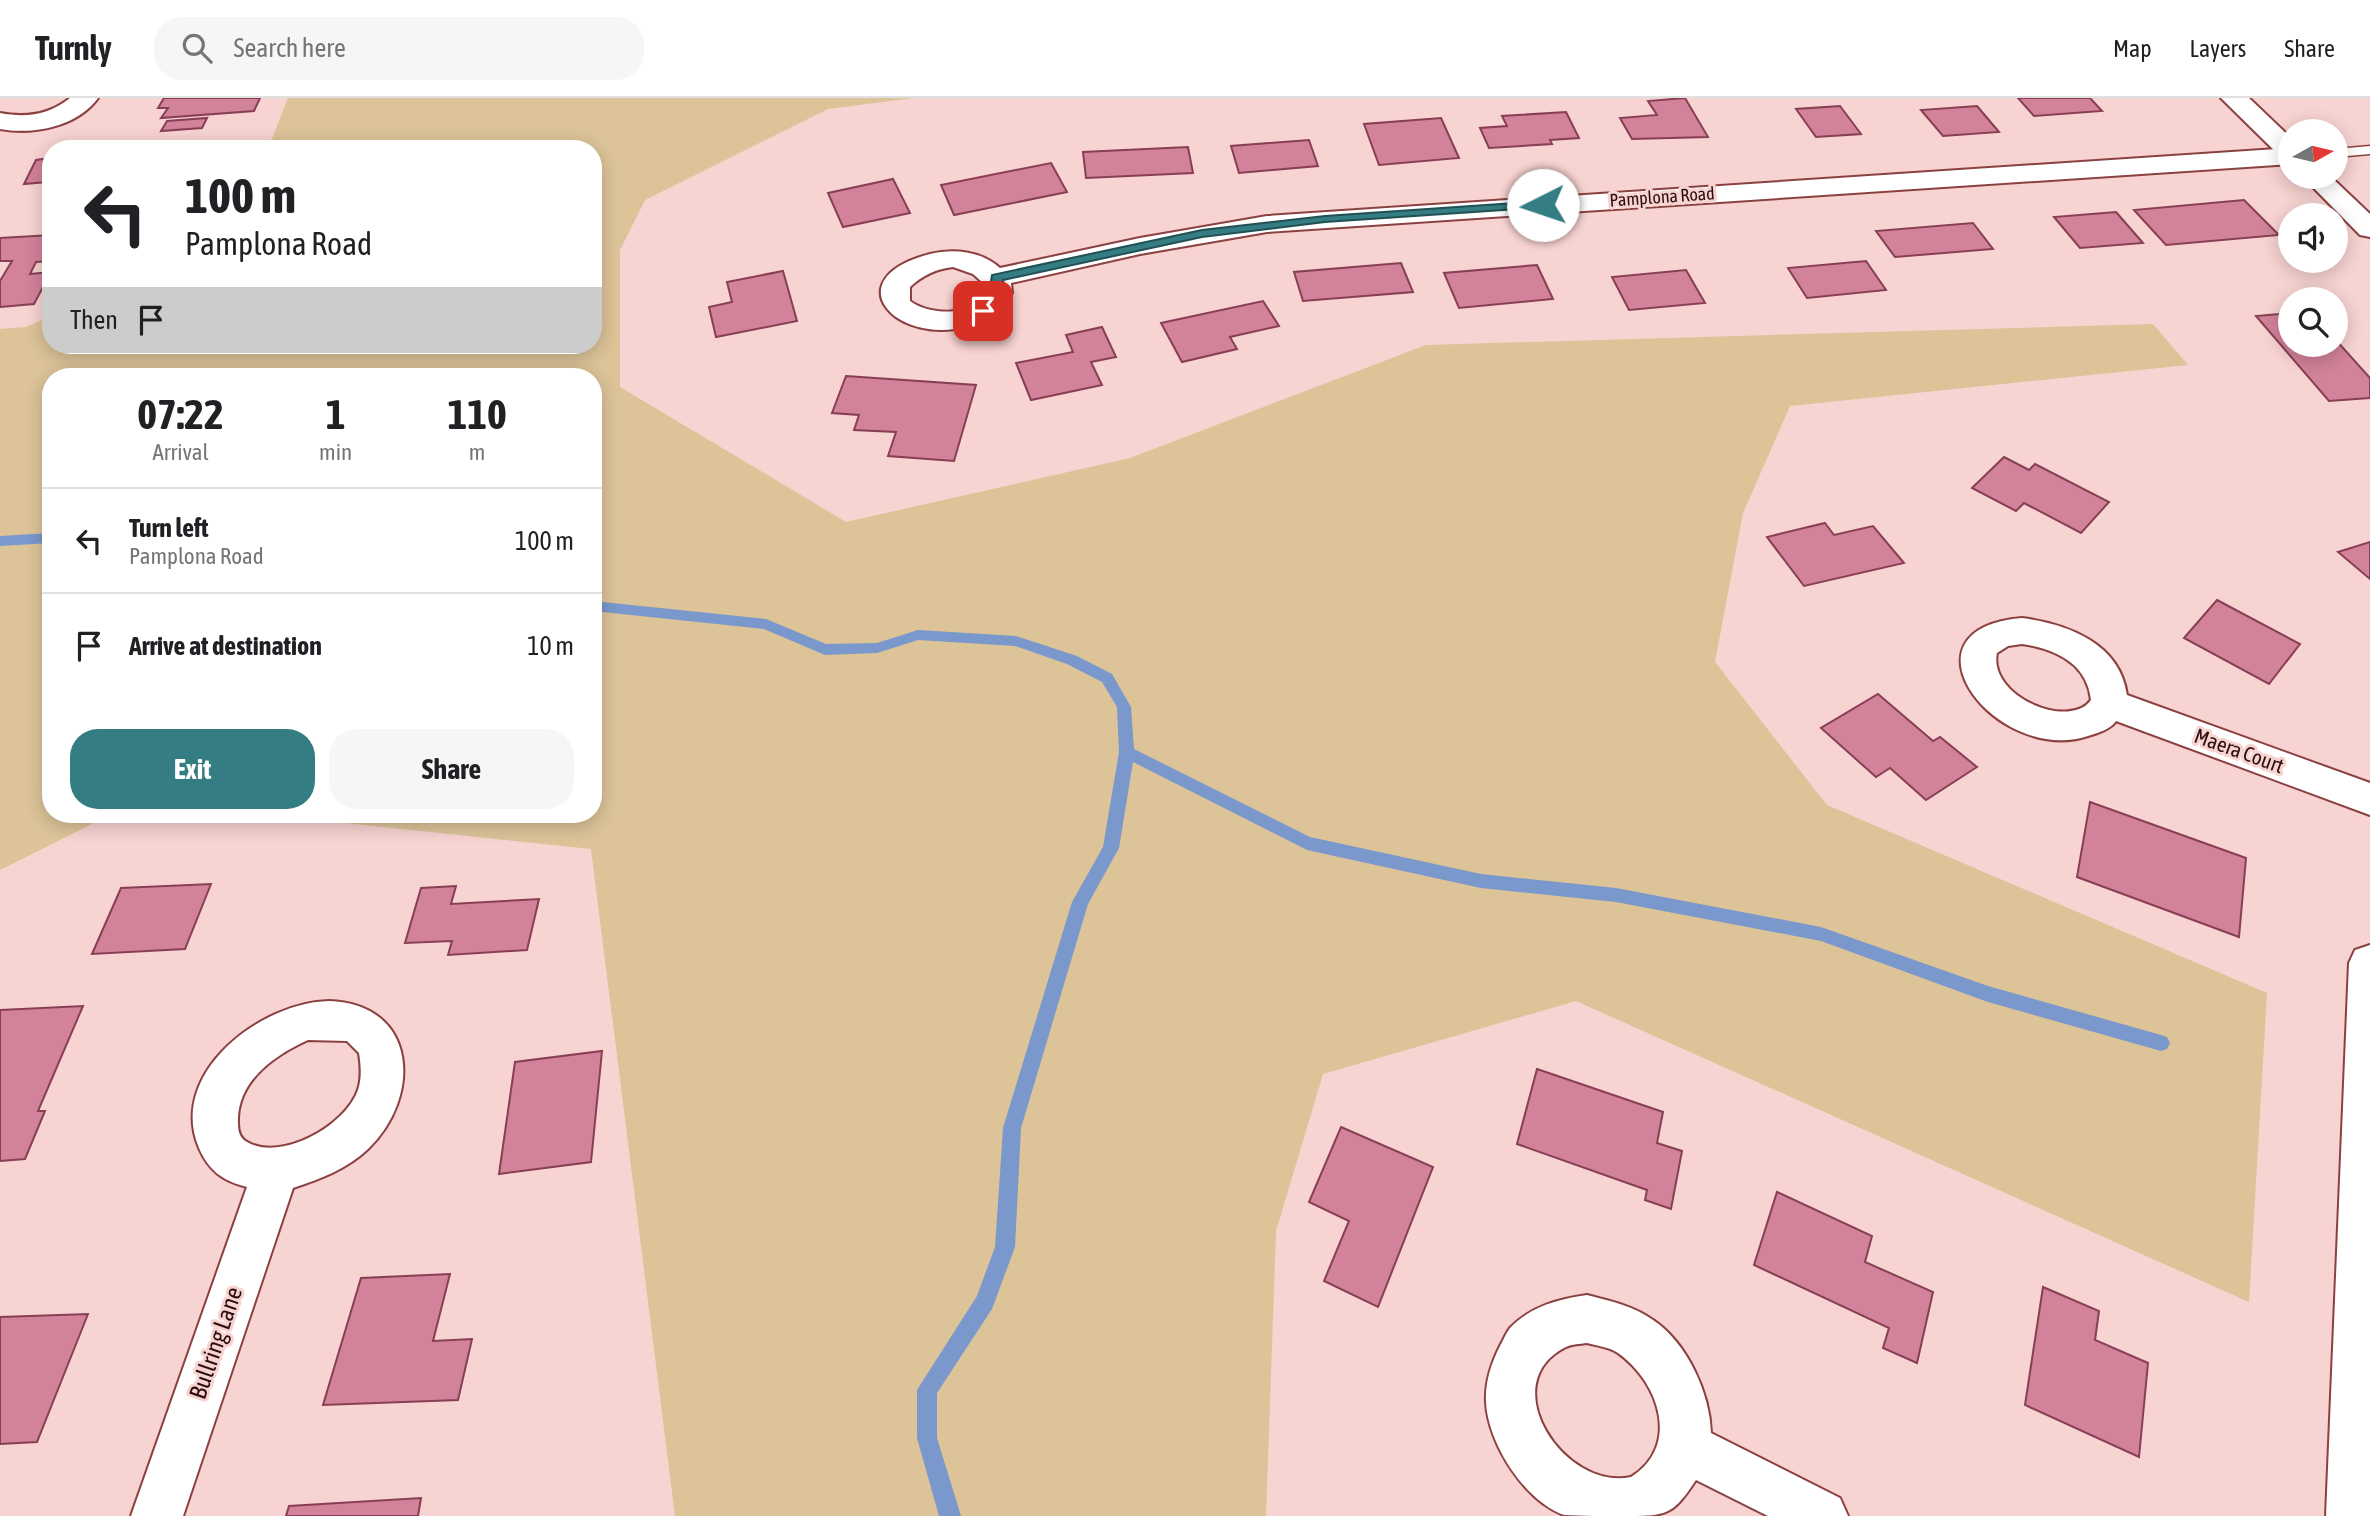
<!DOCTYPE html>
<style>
:root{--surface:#fff;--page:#f6f6f6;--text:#202124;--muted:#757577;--line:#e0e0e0;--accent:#347d82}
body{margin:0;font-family:"Asap Condensed",sans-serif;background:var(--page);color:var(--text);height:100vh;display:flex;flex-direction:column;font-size:26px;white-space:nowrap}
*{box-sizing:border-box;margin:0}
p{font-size:23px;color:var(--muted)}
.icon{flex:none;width:38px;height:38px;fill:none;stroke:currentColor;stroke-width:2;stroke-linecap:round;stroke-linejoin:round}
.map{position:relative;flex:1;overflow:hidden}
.details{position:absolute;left:42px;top:270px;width:560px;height:455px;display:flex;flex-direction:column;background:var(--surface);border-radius:28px;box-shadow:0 4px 18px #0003}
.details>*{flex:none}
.banner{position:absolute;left:42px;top:42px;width:560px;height:214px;border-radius:28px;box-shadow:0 4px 18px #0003;background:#fff;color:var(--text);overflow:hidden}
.needle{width:46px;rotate:82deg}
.controls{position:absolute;left:2278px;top:21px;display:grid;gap:14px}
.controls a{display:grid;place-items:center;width:70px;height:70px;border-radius:50%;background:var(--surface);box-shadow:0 4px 18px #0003;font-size:35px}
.pin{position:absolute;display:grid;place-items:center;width:60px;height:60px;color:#fff;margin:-30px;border-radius:14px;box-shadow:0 4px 10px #0006}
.me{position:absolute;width:77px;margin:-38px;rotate:266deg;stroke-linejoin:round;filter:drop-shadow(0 0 5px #0008)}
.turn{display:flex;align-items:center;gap:24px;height:147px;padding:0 28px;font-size:32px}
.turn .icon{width:91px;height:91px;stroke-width:2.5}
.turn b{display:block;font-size:49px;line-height:60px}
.then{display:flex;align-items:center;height:66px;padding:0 28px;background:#0003;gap:14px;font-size:26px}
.eta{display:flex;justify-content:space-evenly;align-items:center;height:119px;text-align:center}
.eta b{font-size:42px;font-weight:700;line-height:49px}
.action{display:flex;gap:14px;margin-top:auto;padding:14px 28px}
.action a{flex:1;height:80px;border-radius:28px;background:var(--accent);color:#fff;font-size:28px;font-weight:700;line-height:80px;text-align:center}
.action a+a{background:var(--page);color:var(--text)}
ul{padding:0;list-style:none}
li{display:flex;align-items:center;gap:21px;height:105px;padding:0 28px;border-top:2px solid var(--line)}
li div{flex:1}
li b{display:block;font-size:26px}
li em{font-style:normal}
header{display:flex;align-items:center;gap:42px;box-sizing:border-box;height:98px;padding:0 35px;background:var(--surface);border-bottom:2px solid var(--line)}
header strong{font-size:33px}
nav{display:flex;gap:38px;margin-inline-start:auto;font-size:24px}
.search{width:490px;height:63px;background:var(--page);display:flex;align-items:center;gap:18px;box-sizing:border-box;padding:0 24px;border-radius:28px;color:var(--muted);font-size:26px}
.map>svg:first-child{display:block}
.green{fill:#dcc398}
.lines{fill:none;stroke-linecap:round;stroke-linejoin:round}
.stream{fill:#7a98cc;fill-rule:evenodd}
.building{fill:#d28299;stroke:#883f56;stroke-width:2}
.lane-casing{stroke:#8c4141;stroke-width:3}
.street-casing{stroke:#8c4141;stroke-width:4}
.secondary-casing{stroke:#8c4141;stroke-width:4}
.lane{fill:#fff;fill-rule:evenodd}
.street{fill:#fff;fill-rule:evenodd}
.secondary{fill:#fff;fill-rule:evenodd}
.route{fill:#347d82;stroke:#225154;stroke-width:2}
.labels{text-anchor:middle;stroke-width:6;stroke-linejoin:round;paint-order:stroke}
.far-street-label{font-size:18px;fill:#2d0e0e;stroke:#f7d3d1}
.street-label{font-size:21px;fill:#2d0e0e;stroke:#f7d3d1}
.near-street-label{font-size:24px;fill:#2d0e0e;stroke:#f7d3d1}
</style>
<header>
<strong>Turnly</strong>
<div class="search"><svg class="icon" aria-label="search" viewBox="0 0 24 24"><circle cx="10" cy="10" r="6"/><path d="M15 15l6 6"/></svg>Search here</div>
<nav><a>Map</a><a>Layers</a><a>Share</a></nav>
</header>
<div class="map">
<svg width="2370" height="1418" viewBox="0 0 2370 1418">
<rect width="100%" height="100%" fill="#f7d3d1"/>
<path class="green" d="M288 0H914L828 11 645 102 620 152V289L846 424 1130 360 1426 247 2153 226 2188 267 1790 308 1743 415 1715 564 1827 707 2267 895 2249 1204 1576 903 1323 976 1276 1133 1266 1418H675L591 751 260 716H593V278H51V716H112L0 772V231L26 229 51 218V247H593V51H268Z"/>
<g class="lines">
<g class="stream">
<path d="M51 435V445L0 448V438Z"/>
<path d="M593 503 766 521 826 546 877 545 918 532 1016 538 1077 558 1112 576 1131 609 1134 651 1310 739 1481 776 1616 790 1821 829 1988 888 2161 937 2167 939 2170 945 2167 951 2161 953 1988 904 1821 843 1616 804 1481 790 1307 752 1133 664 1119 750 1088 806 1021 1030 1015 1149 992 1211 937 1295V1340L961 1418H939L917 1340V1292L977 1198 995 1149 1003 1030 1072 804 1103 749 1119 654 1117 609 1102 584 1067 566 1015 548 918 542 877 555 825 557 764 531 593 513Z"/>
</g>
</g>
<g class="building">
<path d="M164 0H260L254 13 161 20 168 10H158Z"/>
<path d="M1685 0 1708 39 1632 41 1620 20 1657 17 1648 3Z"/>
<path d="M2018 0H2090L2102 13 2034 18Z"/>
<path d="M1840 8 1861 36 1816 39 1796 11Z"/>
<path d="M1977 8 1999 34 1943 38 1921 12Z"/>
<path d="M1566 14 1579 40 1550 42 1552 46 1489 50 1480 30 1507 28 1502 18Z"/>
<path d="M207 20 202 30 161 33 167 23Z"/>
<path d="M1441 20 1459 60 1379 67 1364 26Z"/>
<path d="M1309 42 1318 68 1239 75 1231 48Z"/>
<path d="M1188 49 1193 75 1086 80 1083 54Z"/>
<path d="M51 60V77L47 84 24 86 36 62Z"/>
<path d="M1051 65 1067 94 954 117 941 87Z"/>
<path d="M893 81 910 115 843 129 828 95Z"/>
<path d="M2244 102 2279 137 2166 147 2134 112Z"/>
<path d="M2116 114 2143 145 2080 150 2054 119Z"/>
<path d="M1973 125 1993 151 1895 159 1876 133Z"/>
<path d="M51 137V163L36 164 30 176 51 174 34 206 0 209V183L12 163H0V140Z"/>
<path d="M1866 163 1886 192 1807 200 1788 170Z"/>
<path d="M1401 165 1413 194 1303 203 1294 174Z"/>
<path d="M1537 167 1553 201 1459 210 1444 175Z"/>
<path d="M1686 172 1705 205 1629 212 1612 179Z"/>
<path d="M783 173 797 223 716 239 709 209 732 204 727 184Z"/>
<path d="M1263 203 1279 228 1230 239 1237 251 1182 264 1161 225Z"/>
<path d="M2291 215V247H2336V242L2370 280V300L2329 303 2256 218Z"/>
<path d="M1102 229 1116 259 1091 264 1102 287 1031 302 1016 265 1073 254 1066 237Z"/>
<path d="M846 278 976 287 954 363 888 358 896 334 854 332 859 317 832 315Z"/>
<path d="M2004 359 2029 372 2035 366 2109 404 2081 435 2024 405 2016 413 1972 390Z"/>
<path d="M1825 425 1834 437 1873 428 1904 465 1804 488 1767 439Z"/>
<path d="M2370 444V481L2338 454Z"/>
<path d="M2217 502 2300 546 2269 586 2184 540Z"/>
<path d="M1878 596 1933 643 1940 639 1977 669 1926 702 1890 670 1876 679 1821 630Z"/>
<path d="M2090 704 2246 760 2239 839 2077 779Z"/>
<path d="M211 786 185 851 92 856 121 790Z"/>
<path d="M456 788 451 806 539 801 527 852 448 857 452 843 405 845 421 790Z"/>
<path d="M83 908 38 1013H45L25 1061 0 1063V912Z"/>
<path d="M602 953 591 1064 499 1076 515 964Z"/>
<path d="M1537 971 1663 1014 1657 1045 1682 1053 1671 1111 1645 1102 1647 1092 1517 1046Z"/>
<path d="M1341 1029 1433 1069 1378 1209 1324 1183 1349 1123 1309 1104Z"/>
<path d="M1777 1094 1872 1138 1865 1164 1933 1194 1917 1265 1883 1250 1889 1230 1754 1167Z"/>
<path d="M450 1176 433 1243 472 1241 458 1302 323 1307 361 1180Z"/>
<path d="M2043 1189 2099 1213 2095 1242 2148 1265 2139 1359 2025 1307Z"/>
<path d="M88 1216 37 1344 0 1346V1219Z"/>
<path d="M421 1400 418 1418H286L289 1408Z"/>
</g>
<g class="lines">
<defs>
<path id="lane" d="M2370 48V56L2336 59V51Z"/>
<g id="street">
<path d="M70 0H98C77 29 33 37 0 31V15C26 20 49 17 70 0Z"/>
<path d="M2291 50V66L1267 134 1140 156 1011 185 1012 195C1008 201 1005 208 1000 213 993 220 982 224 972 227 897 251 833 181 930 156 954 150 981 153 1000 170L1140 140 1267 118ZM953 169 973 176 982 184C986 220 931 219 910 203V189C923 177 936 171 953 169Z"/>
<path d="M2022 520C2067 526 2120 545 2127 597L2370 685V717L2116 623C2111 631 2098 635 2088 638 1997 668 1891 531 2022 520ZM2022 546C2055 551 2087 565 2091 602 2070 632 1988 599 1997 555L2008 548Z"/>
<path d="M2370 847V1418H2326L2349 865 2355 852Z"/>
<path d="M329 903C418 906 422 999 368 1051 347 1071 320 1081 293 1090L183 1418H131L247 1089C223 1083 209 1073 199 1050 167 975 262 904 329 903ZM308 942 347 943 359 955C361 968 362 980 358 992 346 1027 282 1064 247 1044 240 1040 238 1034 238 1026 236 984 273 958 308 942Z"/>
<path d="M1587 1197C1610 1203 1634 1208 1653 1222 1687 1245 1710 1295 1711 1335L1840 1400 1848 1418H1768L1696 1382C1672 1418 1667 1418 1623 1418 1605 1418 1581 1418 1564 1417 1525 1403 1488 1346 1486 1304 1485 1284 1491 1266 1500 1248 1503 1243 1506 1235 1510 1230 1531 1208 1559 1201 1587 1197ZM1587 1245C1598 1248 1609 1249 1618 1255 1659 1284 1681 1348 1631 1379 1564 1393 1493 1285 1566 1249 1572 1246 1580 1246 1587 1245Z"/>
</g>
<g id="secondary">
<path d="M2221 0H2249L2291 40V62L2282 60Z"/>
<path d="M2303 79H2331L2370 116V139L2360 137Z"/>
</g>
</defs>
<use href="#lane" class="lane-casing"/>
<use href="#street" class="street-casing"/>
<use href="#secondary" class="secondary-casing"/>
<use href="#lane" class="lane"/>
<use href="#street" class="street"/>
<use href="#secondary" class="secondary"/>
</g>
<path class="route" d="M1543 103 1547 104V109L1325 124 1202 139 1003 182C1006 198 998 205 987 216H979L977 213C994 193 988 199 992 177L1202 132 1325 118Z"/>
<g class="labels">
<g class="far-street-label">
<text transform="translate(1662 99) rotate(-4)" y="6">Pamplona Road</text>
</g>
<g class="street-label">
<text transform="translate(2239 653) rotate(20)" y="7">Maera Court</text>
</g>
<g class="near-street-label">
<text transform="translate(216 1245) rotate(-71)" y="8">Bullring Lane</text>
</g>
</g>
</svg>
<div class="controls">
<a><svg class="needle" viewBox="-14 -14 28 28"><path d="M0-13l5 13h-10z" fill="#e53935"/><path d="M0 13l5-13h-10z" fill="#757577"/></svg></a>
<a><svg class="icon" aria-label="sound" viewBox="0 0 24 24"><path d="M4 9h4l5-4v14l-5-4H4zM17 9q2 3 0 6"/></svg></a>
<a><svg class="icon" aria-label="search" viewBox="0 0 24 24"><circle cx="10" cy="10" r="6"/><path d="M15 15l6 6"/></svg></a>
</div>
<div class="pin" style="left:983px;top:213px;background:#d93025"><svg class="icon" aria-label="arrive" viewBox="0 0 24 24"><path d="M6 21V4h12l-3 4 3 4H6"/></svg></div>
<svg class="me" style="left:1543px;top:107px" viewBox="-20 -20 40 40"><circle r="19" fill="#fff"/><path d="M0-13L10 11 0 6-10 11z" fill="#347d82"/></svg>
<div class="banner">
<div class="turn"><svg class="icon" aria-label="left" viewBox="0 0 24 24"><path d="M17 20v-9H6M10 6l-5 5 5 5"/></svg><div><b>100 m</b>Pamplona Road</div></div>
<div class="then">Then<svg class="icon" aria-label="arrive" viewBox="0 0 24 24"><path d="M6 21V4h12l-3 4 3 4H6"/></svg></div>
</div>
<section class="details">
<div class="eta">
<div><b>07:22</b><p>Arrival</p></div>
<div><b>1</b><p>min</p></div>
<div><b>110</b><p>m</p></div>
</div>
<ul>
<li><svg class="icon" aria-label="left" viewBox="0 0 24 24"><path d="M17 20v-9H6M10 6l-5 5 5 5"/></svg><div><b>Turn left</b><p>Pamplona Road</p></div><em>100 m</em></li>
<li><svg class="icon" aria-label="arrive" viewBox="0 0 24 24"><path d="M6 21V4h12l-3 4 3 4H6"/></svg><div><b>Arrive at destination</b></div><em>10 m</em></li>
</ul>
<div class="action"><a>Exit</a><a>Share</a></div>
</section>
</div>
